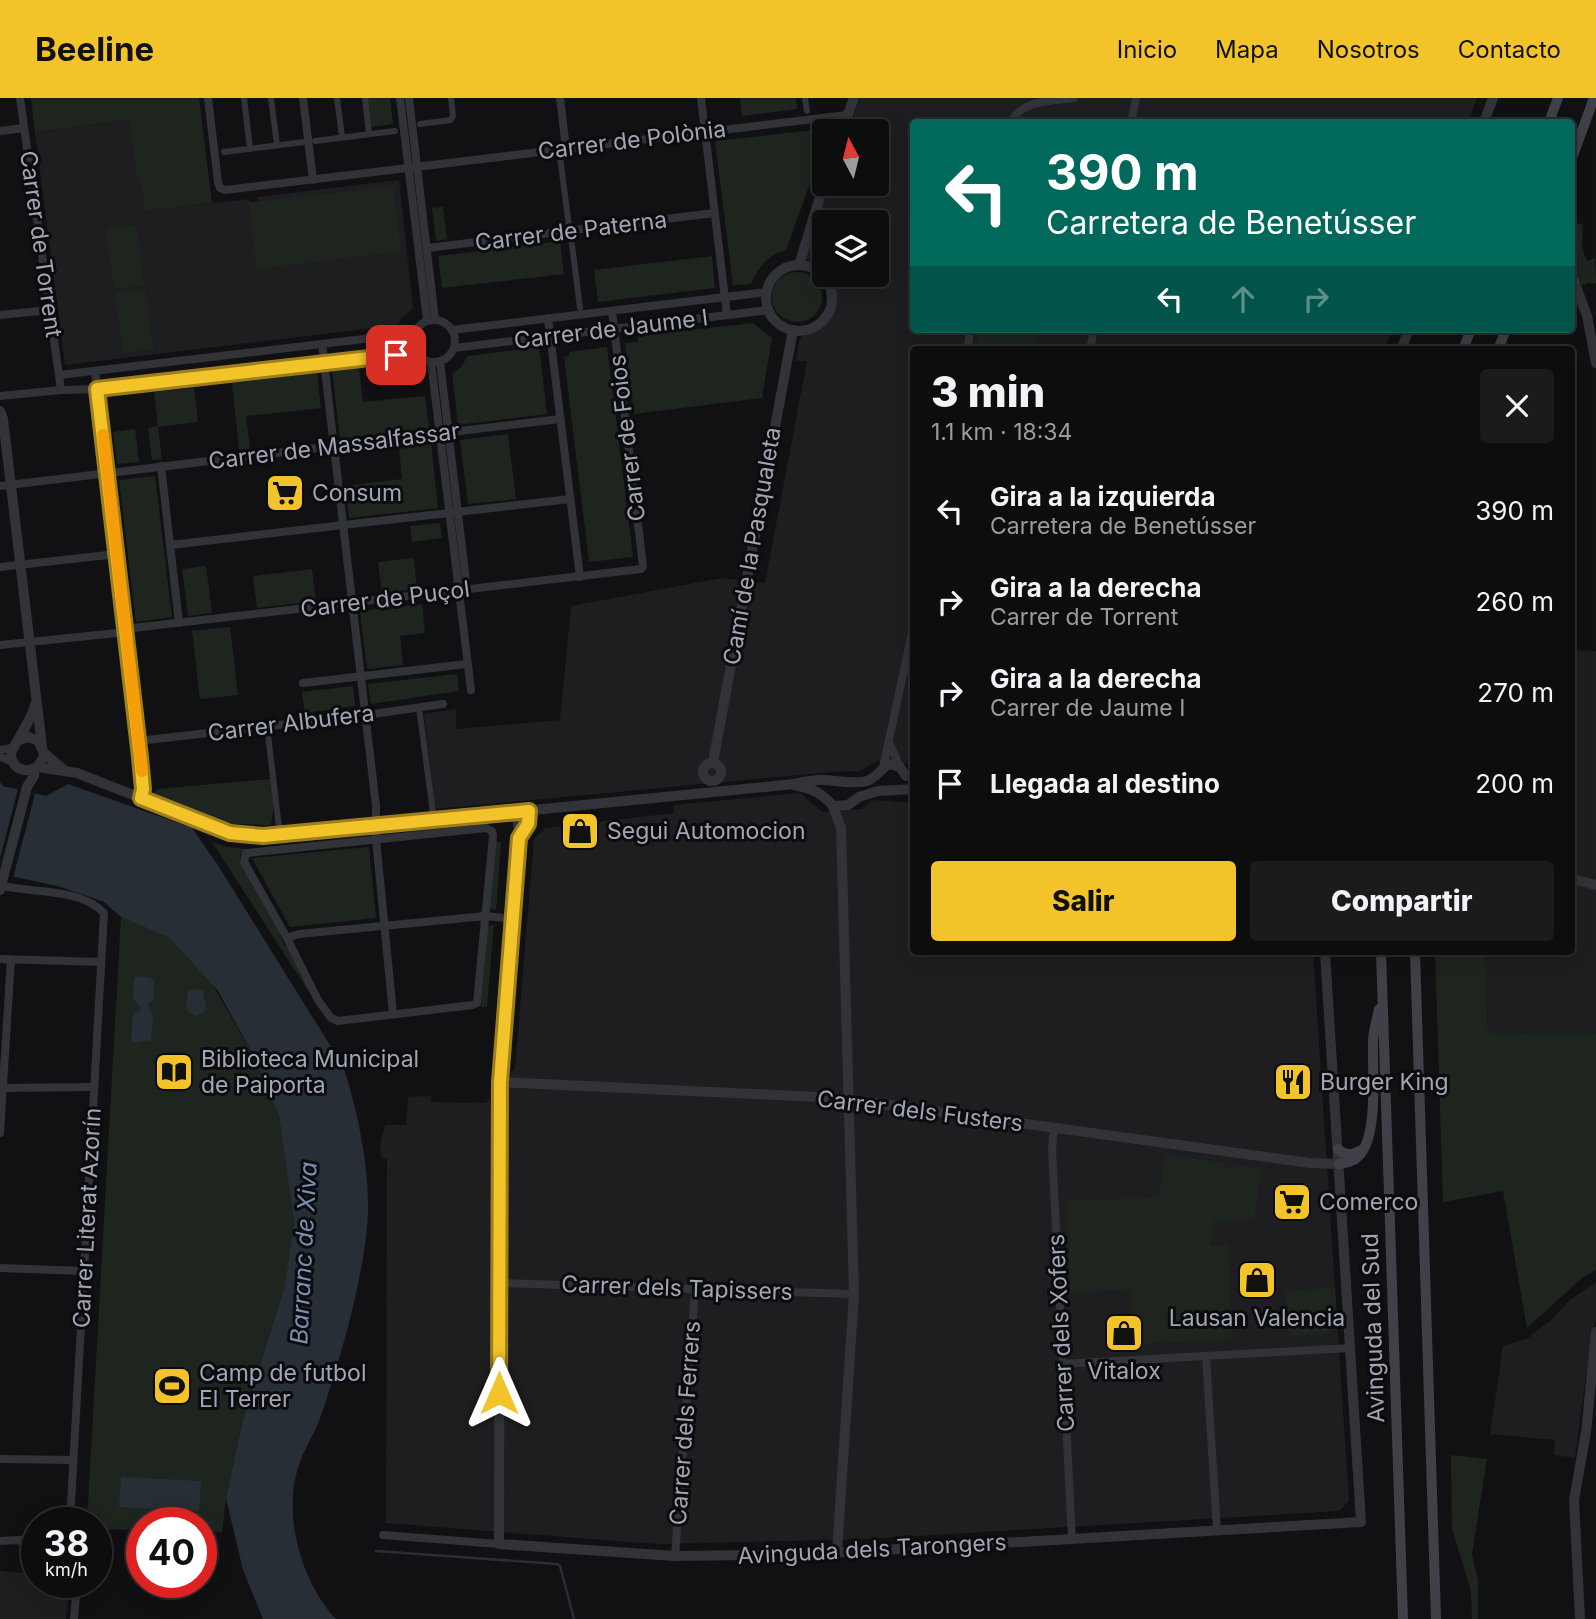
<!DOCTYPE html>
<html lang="es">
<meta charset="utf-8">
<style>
:root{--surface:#0d0d0e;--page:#1b1b1c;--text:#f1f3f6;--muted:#9a9c9e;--line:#2d2d2e;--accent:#f2c42a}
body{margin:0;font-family:Inter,sans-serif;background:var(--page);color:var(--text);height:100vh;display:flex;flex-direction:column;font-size:26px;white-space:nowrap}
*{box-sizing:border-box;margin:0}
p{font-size:23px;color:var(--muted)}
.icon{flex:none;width:38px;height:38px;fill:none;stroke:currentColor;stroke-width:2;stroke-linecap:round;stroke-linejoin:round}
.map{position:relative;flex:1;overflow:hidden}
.side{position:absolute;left:910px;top:248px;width:665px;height:609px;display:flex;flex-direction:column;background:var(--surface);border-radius:7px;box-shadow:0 4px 18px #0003,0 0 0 2px var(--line)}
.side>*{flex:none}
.hud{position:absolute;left:910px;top:21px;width:665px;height:214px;border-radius:7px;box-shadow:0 4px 18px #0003,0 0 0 2px var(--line);background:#00695c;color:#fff;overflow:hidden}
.needle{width:46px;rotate:353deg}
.controls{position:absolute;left:812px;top:21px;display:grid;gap:14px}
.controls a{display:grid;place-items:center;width:77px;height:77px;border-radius:7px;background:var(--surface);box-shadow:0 4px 18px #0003,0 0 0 2px var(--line);font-size:35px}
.speed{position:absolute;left:21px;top:1409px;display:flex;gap:14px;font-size:35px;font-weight:700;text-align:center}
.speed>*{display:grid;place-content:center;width:91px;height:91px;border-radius:50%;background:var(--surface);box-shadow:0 4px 18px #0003,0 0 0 2px var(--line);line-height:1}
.speed small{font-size:18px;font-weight:400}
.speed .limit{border:10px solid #d22;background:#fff;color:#111}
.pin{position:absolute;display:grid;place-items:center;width:60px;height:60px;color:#fff;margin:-30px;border-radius:14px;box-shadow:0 4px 10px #0006}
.me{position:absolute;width:77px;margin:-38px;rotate:0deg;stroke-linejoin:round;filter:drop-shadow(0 0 5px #0008)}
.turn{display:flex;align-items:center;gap:24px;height:147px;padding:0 21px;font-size:32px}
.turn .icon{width:91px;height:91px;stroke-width:2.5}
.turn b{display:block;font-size:49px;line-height:60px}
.lanes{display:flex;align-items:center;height:66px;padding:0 21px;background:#0003;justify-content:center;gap:35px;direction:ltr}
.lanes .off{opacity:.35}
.round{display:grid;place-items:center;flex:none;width:74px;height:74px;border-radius:7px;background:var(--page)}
.overview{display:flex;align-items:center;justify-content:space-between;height:119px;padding:0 21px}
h1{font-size:42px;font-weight:800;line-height:52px}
.button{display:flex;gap:14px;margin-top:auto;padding:14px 21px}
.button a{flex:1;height:80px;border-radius:7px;background:var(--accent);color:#111;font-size:28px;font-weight:800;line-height:80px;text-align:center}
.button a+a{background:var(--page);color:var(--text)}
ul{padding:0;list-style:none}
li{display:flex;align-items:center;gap:21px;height:91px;padding:0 21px}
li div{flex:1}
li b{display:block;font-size:26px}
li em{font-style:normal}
header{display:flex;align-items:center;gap:42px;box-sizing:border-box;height:98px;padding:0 35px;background:var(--accent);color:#111}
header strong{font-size:33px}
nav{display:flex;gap:38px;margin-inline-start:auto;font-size:24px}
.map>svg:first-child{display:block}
.built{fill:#1e1d20}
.green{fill:#1e251f}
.water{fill:#282e36}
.pier{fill:#111113}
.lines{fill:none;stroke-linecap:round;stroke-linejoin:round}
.stream{stroke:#282e36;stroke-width:2.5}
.pedestrian{stroke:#323338;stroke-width:6}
.minor{stroke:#323338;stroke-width:8}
.tertiary{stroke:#323338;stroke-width:10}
.secondary{stroke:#404148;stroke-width:10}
.route-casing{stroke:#9d7f1b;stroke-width:18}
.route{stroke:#f2c42a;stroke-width:12}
.slow{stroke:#f59e0b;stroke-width:12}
.labels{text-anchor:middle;stroke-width:6;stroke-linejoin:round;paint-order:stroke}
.street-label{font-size:23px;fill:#a2a6b4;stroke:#0c0c0e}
.poi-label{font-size:23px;fill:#a2a6b4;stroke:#0c0c0e;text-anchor:start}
.water-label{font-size:24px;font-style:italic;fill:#7990af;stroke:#0c0c0e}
</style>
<header>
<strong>Beeline</strong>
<nav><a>Inicio</a><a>Mapa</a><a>Nosotros</a><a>Contacto</a></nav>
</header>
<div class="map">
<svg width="1596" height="1521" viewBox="0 0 1596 1521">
<rect width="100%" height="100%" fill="#111113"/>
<g class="built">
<path d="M860 0H1477L1468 24H914V231H1392L1384 252H914L913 666 877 663 860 673 832 674 435 711 424 616 456 611V631L560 622 571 508 722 480 765 485 807 263H796L799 244 802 238 822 230 834 213 836 200 828 177H877V124H824V171L806 161 805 158 830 86H877V33H848Z"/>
<path d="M129 22 137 83H141L145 113 249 101 250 104 258 103 257 99 399 82 413 210 401 221 398 227 65 267 35 34Z"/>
<path d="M1572 552 1596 553V936L1488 935 1485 854H1572Z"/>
<path d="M800 695 822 714 862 711 872 702 913 705 914 854H1313L1349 1403 1339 1413 864 1441 656 1446 386 1425 387 1061 382 1060 380 1048 385 1027H406L408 999 431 998V1004L486 1005 515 970 534 741 545 730 674 715 673 707Z"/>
<path d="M1596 1184V1221L1590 1248 1575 1360 1554 1357 1555 1342 1490 1336 1503 1248 1528 1240 1551 1222 1570 1202Z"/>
<path d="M0 1473 37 1476V1484H70L66 1521H0Z"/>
</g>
<g class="green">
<path d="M31 0H199L212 105 145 113 141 84H137L129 22 35 34Z"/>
<path d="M367 0H390L393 26 370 29Z"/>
<path d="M740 0H796L797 11 742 18Z"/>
<path d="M830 30 829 33H824V46L786 152C768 157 758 169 751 186L733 187 715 43Z"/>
<path d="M393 88 401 153 257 171 249 105Z"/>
<path d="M443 109 447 141 436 143 432 110Z"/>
<path d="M1576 125 1583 127 1582 150 1587 163 1595 160 1596 185 1592 186 1590 184 1581 188C1571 164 1567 149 1576 125Z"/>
<path d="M136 127 144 187 114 191 106 131Z"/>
<path d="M560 143 564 176 442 190 438 158Z"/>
<path d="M712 158 715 190 598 204 594 172Z"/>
<circle cx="797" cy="199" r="25"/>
<path d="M145 191 153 251 123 255 115 195Z"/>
<path d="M753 225 772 240 762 300 634 316 625 245 638 244V238Z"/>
<path d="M980 231H1039L1035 252H976Z"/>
<path d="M539 249 547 316 458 327 452 276 460 270 468 258Z"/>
<path d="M607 249 633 459 589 464 564 259 569 258V254Z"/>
<path d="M359 270 363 304 425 298 429 330 340 341 332 273Z"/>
<path d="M317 275 321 310 246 318 250 351 239 352 232 285Z"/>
<path d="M194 290 198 324 158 329 162 361 152 362 148 330 158 328 154 294Z"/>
<path d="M135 331 139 364 117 366 113 334Z"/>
<path d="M508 336 516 401 468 406 460 342Z"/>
<path d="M431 345 438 410 349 420 345 388 402 381 399 349Z"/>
<path d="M155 378 172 519 136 524 119 382Z"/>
<path d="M440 425 442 440 412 444 410 428Z"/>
<path d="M414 460 417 491 382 495 378 464Z"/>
<path d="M206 468 212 515 188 518 182 471Z"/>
<path d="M312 471 316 503 257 510 253 478Z"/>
<path d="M422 506 425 535 400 538 403 567 367 571 360 513Z"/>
<path d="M230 529 238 597 200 601 192 533Z"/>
<path d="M457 576 459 593 371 606 368 586Z"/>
<path d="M353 588 355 608 305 615 302 594Z"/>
<path d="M271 681 274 706 271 727 233 726 153 698 157 691Z"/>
<path d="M212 744 227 749 246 751 240 757V763L279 834 284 847 289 850 314 902Z"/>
<path d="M495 744H501L496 812 489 810Z"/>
<path d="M369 749 376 820 290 829 252 760Z"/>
<path d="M121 819 169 838 212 886 254 958 279 1018 294 1123 284 1191 243 1319 226 1400 222 1434 201 1433V1424H142V1432L96 1431V1424H87Z"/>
<path d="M490 827H494L487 909H481L488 829Z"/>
<path d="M1435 854H1485L1488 935 1596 936V1172L1582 1180 1527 1230 1503 1093 1443 1104Z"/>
<path d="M1165 1057 1224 1065 1223 1070 1235 1072 1236 1067 1261 1071 1254 1121 1214 1123 1210 1148 1228 1147 1232 1241 1134 1246 1131 1192 1070 1194 1067 1103 1159 1099Z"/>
<path d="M1335 1190 1337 1224 1326 1236 1289 1238 1286 1193Z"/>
<path d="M1451 1357 1487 1361 1472 1456 1478 1483V1521H1472L1471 1493 1452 1431Z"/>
</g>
<g class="water">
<path d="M0 684 3 688 46 698 68 686 192 730 219 769 343 968C359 1017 372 1080 367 1131 362 1177 348 1233 334 1277 329 1292 325 1308 319 1323 313 1338 304 1351 299 1367 282 1416 301 1484 336 1521H263L243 1472 226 1400 243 1320 284 1191 294 1124 279 1018 254 958 218 893 169 839 121 819 104 804 58 788 0 776Z"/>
<path d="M138 878 154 881V900L148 906 153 919 151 942 135 945 131 943 133 915 140 913 141 910 133 901 134 880Z"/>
<path d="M196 891 204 892 203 900 206 906 204 914 197 918 189 915 186 908 188 893Z"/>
<path d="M121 1379 201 1383 199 1413 119 1409Z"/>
</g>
<path class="pier" d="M18 691 35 696 13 780 0 776V760Z"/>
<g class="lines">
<path class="stream" d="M376 1453 557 1466 560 1468 574 1521"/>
<g class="pedestrian">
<path d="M244 0 250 51"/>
<path d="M271 0 277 47"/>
<path d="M337 0 342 39"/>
<path d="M365 0 369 36"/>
<path d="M805 0 807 13"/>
<path d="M420 26 451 22 453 18 451 0"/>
<path d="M315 43 395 33"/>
<path d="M224 54 304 44"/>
<path d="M560 59 569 128"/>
<path d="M571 139 580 210"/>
<path d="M419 609 434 723"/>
<path d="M267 628 280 738"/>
</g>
<g class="minor">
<path d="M20 0 61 292"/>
<path d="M208 0 218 84 220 90 225 92 847 17"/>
<path d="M303 0 313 82"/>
<path d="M400 0 427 222"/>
<path d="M409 0 435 221"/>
<path d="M560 0 566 50"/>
<path d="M701 0 727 217"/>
<path d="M1011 24C1022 2 1051 3 1074 0"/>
<path d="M1131 24 1136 0"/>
<path d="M0 33 24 30"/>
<path d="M427 150 715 115"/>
<path d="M0 217 50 212"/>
<path d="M548 220 580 479"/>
<circle cx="434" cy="243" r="21"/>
<path d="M452 232 767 194"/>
<path d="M322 246 376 708V741L393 916"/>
<path d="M454 250 769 212"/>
<path d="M967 252 971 231"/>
<path d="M1090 252 1094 231"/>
<path d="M440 263 467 492"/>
<path d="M431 264 471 592"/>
<path d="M95 273 138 643 143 691 141 700"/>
<path d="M59 277 414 235"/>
<path d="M0 298 61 292 103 291 416 255"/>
<path d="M161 368 179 525"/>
<path d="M0 388 560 321"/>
<path d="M170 447 570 401"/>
<path d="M0 469 117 456"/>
<path d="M0 547 117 535 133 530 641 471 643 468 612 213"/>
<path d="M303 585 467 566"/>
<path d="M138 643 366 617 443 606"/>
<path d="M889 644 900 669"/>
<path d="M0 652 12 650"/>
<path d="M0 659 13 664"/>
<path d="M883 670 914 525"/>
<path d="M486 730 492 733 493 738 477 905 473 907 338 923 331 920 318 902 287 840 244 764 246 755Z"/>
<path d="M0 787C32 796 79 789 104 815L70 1424"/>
<path d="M287 840 299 836 486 818 513 821"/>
<path d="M0 861 101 864"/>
<path d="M0 990 94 989"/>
<path d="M1054 1030 1052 1052 1072 1441"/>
<path d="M0 1035 11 861"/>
<path d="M0 1170 84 1173"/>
<path d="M500 1185 854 1196"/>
<path d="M1206 1258 1217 1433"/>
<path d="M1062 1266 1350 1250"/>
<path d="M0 1361 73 1362"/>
<path d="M383 1437 499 1446"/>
<path d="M0 1443 37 1441"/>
<path d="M21 1444 37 1449"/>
<path d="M675 1458 695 1191"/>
<path d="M74 1521 77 1484"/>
</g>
<g class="tertiary">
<path d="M1484 24 1493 0"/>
<path d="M842 33 854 0"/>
<path d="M799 167 824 86"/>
<circle cx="799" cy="200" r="33"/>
<path d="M1574 183 1587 218 1596 265"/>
<path d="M1401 252 1409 231"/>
<path d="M0 313 3 321 42 648"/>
<path d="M35 607C32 623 11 649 11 657 13 678 41 677 44 655"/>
<path d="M19 642 29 639 38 643 44 655 63 671"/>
<path d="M713 664 793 232"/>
<circle cx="712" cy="674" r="9"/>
<path d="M38 669 77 675 230 735 263 739 794 686C803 684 812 682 822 682 836 682 852 687 867 683 876 680 881 671 889 666L900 669 906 678 914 680"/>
<path d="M794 687C813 691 821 694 833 708L848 707 859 699 878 693 914 691"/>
<path d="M833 708 841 730 854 1196 837 1454"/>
<path d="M516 715 520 737 500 984 499 1446 675 1458 813 1456 1361 1424 1325 854"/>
<path d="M520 737 528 726 529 713"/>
<path d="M1572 781 1596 787"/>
<path d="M0 792 27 689 34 678 35 670"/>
<path d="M500 984 839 1000 1310 1065 1339 1066"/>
<path d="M1580 1521 1574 1402 1586 1334 1596 1234"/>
</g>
<g class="secondary">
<path d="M1549 24 1558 0"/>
<path d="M1572 60 1594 0"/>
<path d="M1572 182 1574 183"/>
<path d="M1463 252 1471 231"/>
<path d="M1498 252 1506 231"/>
<path d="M1381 854 1403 1521"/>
<path d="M1415 854 1436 1521"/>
<path d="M1338 1051C1345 1058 1352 1057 1361 1052"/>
<path d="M1339 1066C1346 1065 1353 1064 1359 1058 1379 1036 1372 973 1373 944 1373 933 1377 922 1379 911"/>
</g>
</g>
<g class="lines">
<defs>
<path id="route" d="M396 257 97 291 140 659 143 691 141 700 230 735 263 738 529 713 528 726 519 740 500 984 499 1295"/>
</defs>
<use href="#route" class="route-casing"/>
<use href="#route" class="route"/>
<path class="slow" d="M103 337 142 673"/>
</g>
<defs>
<symbol id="supermarket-square" viewBox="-11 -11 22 22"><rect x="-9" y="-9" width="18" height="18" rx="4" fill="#f2c42a" stroke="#0c0c0e"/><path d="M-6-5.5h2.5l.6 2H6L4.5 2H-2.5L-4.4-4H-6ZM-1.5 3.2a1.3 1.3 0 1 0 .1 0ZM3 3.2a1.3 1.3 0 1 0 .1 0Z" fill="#111"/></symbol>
<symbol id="shop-square" viewBox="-11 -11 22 22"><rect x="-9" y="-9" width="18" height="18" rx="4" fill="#f2c42a" stroke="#0c0c0e"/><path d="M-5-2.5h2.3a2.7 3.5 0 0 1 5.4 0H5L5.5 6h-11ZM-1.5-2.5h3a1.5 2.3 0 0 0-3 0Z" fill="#111"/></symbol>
<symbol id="library-square" viewBox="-11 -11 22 22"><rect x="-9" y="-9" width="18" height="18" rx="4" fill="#f2c42a" stroke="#0c0c0e"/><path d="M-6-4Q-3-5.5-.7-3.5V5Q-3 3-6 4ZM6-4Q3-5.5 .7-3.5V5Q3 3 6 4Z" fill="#111"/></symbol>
<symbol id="restaurant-square" viewBox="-11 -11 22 22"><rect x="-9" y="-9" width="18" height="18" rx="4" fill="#f2c42a" stroke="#0c0c0e"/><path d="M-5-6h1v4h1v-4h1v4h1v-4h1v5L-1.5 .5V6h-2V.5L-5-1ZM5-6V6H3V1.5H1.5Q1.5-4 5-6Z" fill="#111"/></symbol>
<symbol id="stadium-square" viewBox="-11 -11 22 22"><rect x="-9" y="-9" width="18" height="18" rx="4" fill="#f2c42a" stroke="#0c0c0e"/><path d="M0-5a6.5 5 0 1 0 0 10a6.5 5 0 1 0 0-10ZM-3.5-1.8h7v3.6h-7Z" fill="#111"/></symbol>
</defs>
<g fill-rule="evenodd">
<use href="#supermarket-square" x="263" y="373" width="44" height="44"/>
<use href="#shop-square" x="558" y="711" width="44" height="44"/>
<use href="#library-square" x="152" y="952" width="44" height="44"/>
<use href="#restaurant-square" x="1271" y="962" width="44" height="44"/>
<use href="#supermarket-square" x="1270" y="1082" width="44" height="44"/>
<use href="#shop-square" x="1235" y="1160" width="44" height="44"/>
<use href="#shop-square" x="1102" y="1213" width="44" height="44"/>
<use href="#stadium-square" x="150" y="1266" width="44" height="44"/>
</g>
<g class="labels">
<g class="street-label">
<text transform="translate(632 42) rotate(-7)" y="8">Carrer de Polònia</text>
<text transform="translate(571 133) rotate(-7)" y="8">Carrer de Paterna</text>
<text transform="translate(41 146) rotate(82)" y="8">Carrer de Torrent</text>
<text transform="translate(611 231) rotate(-7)" y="8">Carrer de Jaume I</text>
<text transform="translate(627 340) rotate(-97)" y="8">Carrer de Foios</text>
<text transform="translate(334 348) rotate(-7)" y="8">Carrer de Massalfassar</text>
<text transform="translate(752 448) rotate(-80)" y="8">Camí de la Pasqualeta</text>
<text transform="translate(385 501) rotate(-7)" y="8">Carrer de Puçol</text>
<text transform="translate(291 625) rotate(-7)" y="8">Carrer Albufera</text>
<text transform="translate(920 1013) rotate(7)" y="8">Carrer dels Fusters</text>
<text transform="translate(87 1120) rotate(-87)" y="8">Carrer Literat Azorín</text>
<text transform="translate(677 1190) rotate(2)" y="8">Carrer dels Tapissers</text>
<text transform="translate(1373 1230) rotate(-92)" y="8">Avinguda del Sud</text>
<text transform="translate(1061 1235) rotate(-93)" y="8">Carrer dels Xofers</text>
<text transform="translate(685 1325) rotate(-86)" y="8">Carrer dels Ferrers</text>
<text transform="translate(872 1451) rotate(-3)" y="8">Avinguda dels Tarongers</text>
</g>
<g class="poi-label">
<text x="312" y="403">Consum</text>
<text x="607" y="741">Segui Automocion</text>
<text x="201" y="969">Biblioteca Municipal<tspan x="201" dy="26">de Paiporta</tspan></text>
<text x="1320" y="992">Burger King</text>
<text x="1319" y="1112">Comerco</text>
<text x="1257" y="1228" text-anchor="middle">Lausan Valencia</text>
<text x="1124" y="1281" text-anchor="middle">Vitalox</text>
<text x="199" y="1283">Camp de futbol<tspan x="199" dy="26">El Terrer</tspan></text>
</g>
<g class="water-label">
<text transform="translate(304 1155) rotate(-87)" y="8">Barranc de Xiva</text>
</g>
</g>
</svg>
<div class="controls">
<a><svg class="needle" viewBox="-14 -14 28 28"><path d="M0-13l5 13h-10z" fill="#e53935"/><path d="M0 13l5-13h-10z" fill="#9a9c9e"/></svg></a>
<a><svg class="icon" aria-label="layers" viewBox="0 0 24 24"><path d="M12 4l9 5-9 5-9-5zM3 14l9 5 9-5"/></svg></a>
</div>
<div class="speed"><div>38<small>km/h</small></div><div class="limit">40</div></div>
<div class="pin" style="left:396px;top:257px;background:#d93025"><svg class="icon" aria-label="arrive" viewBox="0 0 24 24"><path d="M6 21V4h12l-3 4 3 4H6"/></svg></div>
<svg class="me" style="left:499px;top:1295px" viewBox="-20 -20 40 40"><path d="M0-17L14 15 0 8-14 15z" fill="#f2c42a" stroke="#fff" stroke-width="4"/></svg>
<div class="hud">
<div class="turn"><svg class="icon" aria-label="left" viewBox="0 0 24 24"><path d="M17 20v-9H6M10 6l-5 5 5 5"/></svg><div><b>390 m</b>Carretera de Benetússer</div></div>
<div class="lanes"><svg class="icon" aria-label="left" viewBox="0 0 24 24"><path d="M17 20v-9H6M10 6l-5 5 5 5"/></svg><svg class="icon off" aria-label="ahead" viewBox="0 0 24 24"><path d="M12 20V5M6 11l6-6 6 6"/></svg><svg class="icon off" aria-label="right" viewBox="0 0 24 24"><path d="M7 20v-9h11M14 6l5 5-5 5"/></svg></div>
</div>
<section class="side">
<div class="overview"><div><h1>3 min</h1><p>1.1 km · 18:34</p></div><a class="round"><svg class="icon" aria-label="close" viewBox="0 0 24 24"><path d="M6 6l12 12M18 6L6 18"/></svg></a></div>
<ul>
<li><svg class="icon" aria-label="left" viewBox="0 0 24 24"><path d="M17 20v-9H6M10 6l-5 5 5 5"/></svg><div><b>Gira a la izquierda</b><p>Carretera de Benetússer</p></div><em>390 m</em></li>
<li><svg class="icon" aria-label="right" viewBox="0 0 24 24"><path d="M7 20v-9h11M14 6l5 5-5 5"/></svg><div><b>Gira a la derecha</b><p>Carrer de Torrent</p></div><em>260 m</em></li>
<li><svg class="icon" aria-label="right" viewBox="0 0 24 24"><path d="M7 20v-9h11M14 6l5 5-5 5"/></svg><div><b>Gira a la derecha</b><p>Carrer de Jaume I</p></div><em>270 m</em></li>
<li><svg class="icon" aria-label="arrive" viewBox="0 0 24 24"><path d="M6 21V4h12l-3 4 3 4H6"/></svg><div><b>Llegada al destino</b></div><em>200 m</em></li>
</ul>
<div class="button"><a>Salir</a><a>Compartir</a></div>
</section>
</div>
